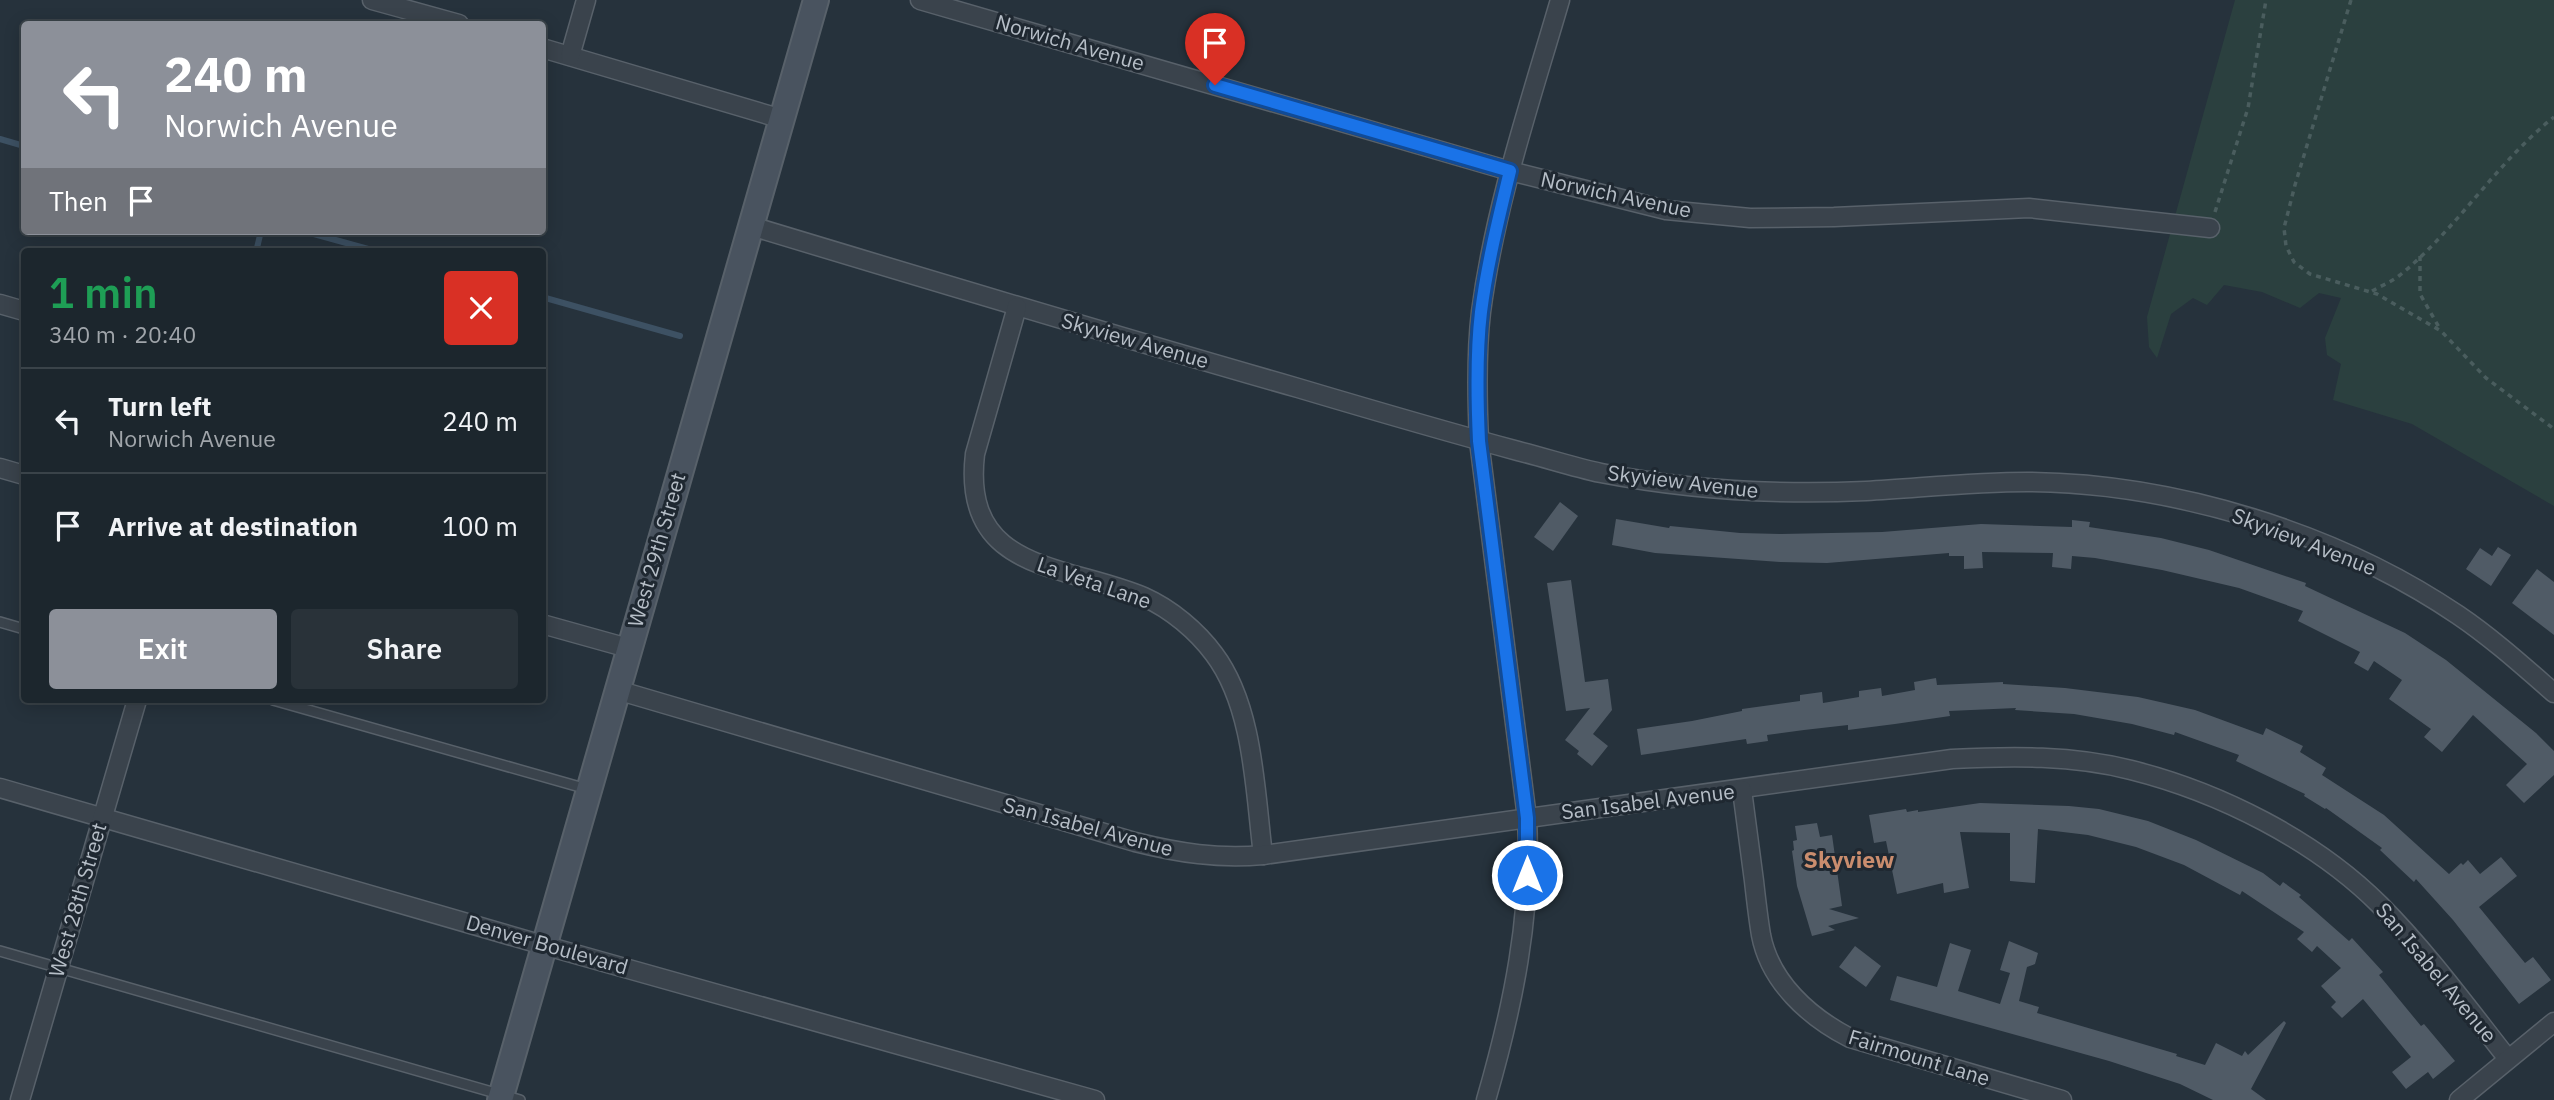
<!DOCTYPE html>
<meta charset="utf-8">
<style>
:root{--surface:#1c262d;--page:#293239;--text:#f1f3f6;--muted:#a0a5aa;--line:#3a4349;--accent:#8c9099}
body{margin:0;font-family:"IBM Plex Sans",sans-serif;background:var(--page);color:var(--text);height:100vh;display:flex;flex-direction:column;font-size:26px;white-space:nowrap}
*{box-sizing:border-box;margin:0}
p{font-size:23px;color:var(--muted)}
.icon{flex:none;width:38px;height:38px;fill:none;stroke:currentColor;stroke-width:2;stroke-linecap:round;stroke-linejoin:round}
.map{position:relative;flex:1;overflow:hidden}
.side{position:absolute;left:21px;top:248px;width:525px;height:455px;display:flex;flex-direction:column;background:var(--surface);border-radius:7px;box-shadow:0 4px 18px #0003,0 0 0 2px var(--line)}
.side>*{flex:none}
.top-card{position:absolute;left:21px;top:21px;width:525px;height:214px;border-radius:7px;box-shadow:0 4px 18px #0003,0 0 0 2px var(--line);background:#8c9099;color:#fff;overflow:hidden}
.pin{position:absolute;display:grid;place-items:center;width:60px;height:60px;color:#fff;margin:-72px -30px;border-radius:50% 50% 50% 0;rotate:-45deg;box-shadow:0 0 7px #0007}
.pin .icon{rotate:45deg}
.me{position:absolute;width:77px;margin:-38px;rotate:0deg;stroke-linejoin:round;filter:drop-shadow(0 0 5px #0008)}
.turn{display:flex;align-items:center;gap:24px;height:147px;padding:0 28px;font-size:32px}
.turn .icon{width:91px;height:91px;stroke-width:2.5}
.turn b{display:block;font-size:49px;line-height:60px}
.then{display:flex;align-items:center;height:66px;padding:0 28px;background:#0003;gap:14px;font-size:26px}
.round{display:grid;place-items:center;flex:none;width:74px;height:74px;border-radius:7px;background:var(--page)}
.head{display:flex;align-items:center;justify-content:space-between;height:119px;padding:0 28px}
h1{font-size:42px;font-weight:600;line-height:52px;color:#1e9e55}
.button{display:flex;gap:14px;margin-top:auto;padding:14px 28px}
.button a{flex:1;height:80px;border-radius:7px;background:var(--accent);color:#fff;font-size:28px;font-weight:600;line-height:80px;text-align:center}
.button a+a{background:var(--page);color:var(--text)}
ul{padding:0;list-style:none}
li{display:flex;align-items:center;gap:21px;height:105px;padding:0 28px;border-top:2px solid var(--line)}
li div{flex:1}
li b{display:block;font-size:26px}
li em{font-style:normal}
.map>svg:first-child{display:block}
.green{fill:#2b403f}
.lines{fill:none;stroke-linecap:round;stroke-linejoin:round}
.stream{stroke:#3d5163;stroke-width:6}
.building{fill:#505b66}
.lane-casing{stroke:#58616a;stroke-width:12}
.street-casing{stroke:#58616a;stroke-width:21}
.secondary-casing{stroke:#58616a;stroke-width:28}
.path{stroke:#4a5d5e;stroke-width:3.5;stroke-dasharray:5 5;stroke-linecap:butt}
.lane{stroke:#3a434c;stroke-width:9}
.street{stroke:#3a434c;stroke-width:18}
.secondary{stroke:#49535f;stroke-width:24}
.route-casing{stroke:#114b97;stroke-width:18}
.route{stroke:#1a73e8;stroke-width:12}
.labels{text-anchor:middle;stroke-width:6;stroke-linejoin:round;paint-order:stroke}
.street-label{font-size:21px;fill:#b6bec7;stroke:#1f2831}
.neighbourhood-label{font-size:23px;font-weight:bold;fill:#ca8d6e;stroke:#1f2831}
</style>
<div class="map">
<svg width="2554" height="1100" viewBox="0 0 2554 1100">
<rect width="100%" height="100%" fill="#26323c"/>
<path class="green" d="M2235 0H2554V506L2412 424 2333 400 2341 364 2327 355 2325 338 2341 298 2319 293 2300 308 2262 292 2224 285 2207 305 2193 298 2171 314 2157 358 2149 347 2147 317Z"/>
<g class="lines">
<g class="stream">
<path d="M0 139 24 146"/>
<path d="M303 231 379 252"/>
<path d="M256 252 261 231"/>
<path d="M542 297 680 336"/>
</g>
</g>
<g class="building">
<path d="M1560 502 1578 516 1553 551 1534 537Z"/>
<path d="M1616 519 1669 528 1670 526 1740 533 1781 534 1882 532 1981 524 2072 527V520L2090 522 2089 527 2161 538 2209 550 2306 583 2305 586 2405 633 2446 660 2536 733 2554 751V775L2524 803 2506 785 2527 764 2473 715 2442 752 2424 737 2431 729 2389 699 2402 680 2374 661 2368 671 2354 663 2360 652 2298 621 2303 611 2239 588 2162 570 2095 558 2072 556 2071 569 2052 567 2053 553 1982 552 1983 568 1964 569V556H1949V553L1827 563 1780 562 1655 553 1612 545Z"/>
<path d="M2498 547 2511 555 2491 586 2466 569 2480 548 2492 556Z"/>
<path d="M2537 569 2554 582V635L2512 603Z"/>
<path d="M1571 580 1585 682 1608 679 1612 710 1593 734 1608 746 1592 766 1577 754 1579 751 1565 740 1590 708 1566 711 1547 583Z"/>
<path d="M1936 678 1937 685 2003 682V684L2065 688 2138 697 2195 710 2263 735 2266 728 2303 746 2300 752 2326 768 2322 775 2384 815 2449 874 2461 863 2463 865 2468 860 2480 874 2501 857 2517 876 2479 907 2525 963 2533 957 2551 980 2519 1004 2453 920 2416 879 2414 882 2380 850 2382 848 2326 808 2325 809 2304 796 2305 794 2236 761 2239 755 2175 732 2174 735 2132 724 2074 714 2015 710 2016 708 1949 711 1950 716 1895 724 1848 730V725L1804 730 1767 735 1768 741 1747 744 1746 739 1641 755 1637 729 1692 721 1742 711V709L1800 701V695L1822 692 1823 703 1859 697V691L1881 688 1882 696 1915 690 1914 682Z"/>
<path d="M1980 803 2069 806 2099 809 2148 821 2196 840 2263 873 2280 886 2283 882 2301 895 2299 897 2349 941 2352 938 2383 972 2379 975 2421 1026 2424 1024 2455 1061 2433 1079 2428 1072 2406 1089 2392 1072 2411 1057 2363 999 2342 1018 2331 1007 2336 1002 2321 986 2341 968 2317 946 2312 952 2297 939 2304 932 2242 891 2240 895 2184 865 2136 847 2088 835 2038 829 2035 883 2010 881V833L1960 832 1969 888 1944 893 1943 883 1897 894 1886 841 1874 843 1869 815 1906 809 1907 812 1918 810V812Z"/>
<path d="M1817 823 1820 837 1832 835 1842 906 1829 909 1859 918 1828 926 1835 930 1812 936 1797 886 1792 851 1794 850 1793 841 1797 840 1795 826Z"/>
<path d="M2009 941 2038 953 2035 964 2027 967 2019 1001 2039 1007 2037 1013 2177 1054 2176 1056 2205 1065 2216 1043 2242 1056 2245 1051 2248 1055 2284 1021 2286 1023 2251 1089 2266 1100H2213L2180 1084 2109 1061 1890 1000 1897 976 1937 987 1950 943 1971 950 1958 991 2000 1004 2010 973 2000 970Z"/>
<path d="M1855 946 1881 966 1866 987 1839 967Z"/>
</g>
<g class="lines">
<defs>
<g id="lane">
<path d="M0 622 24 629"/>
<path d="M273 700 587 789"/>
<path d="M0 951 520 1100"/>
</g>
<g id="street">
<path d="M372 0 459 24"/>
<path d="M920 0 1510 171 1666 210 1750 218 1834 217 2029 208 2210 228"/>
<path d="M542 48 782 119"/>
<path d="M570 56 586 0"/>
<path d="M751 226C933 281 1116 336 1298 388 1372 410 1444 431 1518 451 1546 458 1573 467 1601 473 1688 490 1777 495 1866 491 1920 488 1973 482 2027 482 2174 483 2337 533 2458 615 2492 638 2523 666 2554 693"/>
<path d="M0 304 24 311"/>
<path d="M1017 307 975 454C961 573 1066 564 1144 597 1171 609 1197 631 1214 654 1254 707 1255 792 1263 855"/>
<path d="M0 468 24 475"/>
<path d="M542 624 628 648"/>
<path d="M617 690 1135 842C1179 853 1218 859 1263 855L1952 759C2011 756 2073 755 2131 770 2219 792 2315 840 2380 905 2427 952 2467 1007 2508 1059"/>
<path d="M0 788 543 945 1095 1100"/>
<path d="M1742 790C1746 820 1750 850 1754 881 1756 899 1758 917 1761 935 1770 982 1809 1017 1850 1038L2062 1100"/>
<path d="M20 1100 137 700"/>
<path d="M1486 1100C1513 1007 1532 915 1527 818L1479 441C1477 398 1476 354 1481 312 1495 205 1530 103 1560 0"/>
<path d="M2459 1100 2554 1022"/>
</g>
<path id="secondary" d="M500 1100 816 0"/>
</defs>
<use href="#lane" class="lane-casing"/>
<use href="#street" class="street-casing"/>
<use href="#secondary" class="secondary-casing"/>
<g class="path">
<path d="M2351 0 2295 185 2284 228 2286 246 2294 262 2310 274 2377 294 2441 331 2486 378 2554 429"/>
<path d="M2215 212 2248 108 2266 0"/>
<path d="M2420 256V294L2440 329"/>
<path d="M2372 291C2381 286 2391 282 2400 275 2457 229 2496 163 2554 117"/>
</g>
<use href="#lane" class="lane"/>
<use href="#street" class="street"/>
<use href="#secondary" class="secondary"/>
</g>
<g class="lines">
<defs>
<path id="route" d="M1215 85 1510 171C1499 217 1487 265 1481 312 1476 354 1477 398 1479 441L1527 818V875"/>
</defs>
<use href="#route" class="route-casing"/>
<use href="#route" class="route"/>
</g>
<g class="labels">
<g class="street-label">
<text transform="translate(1070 43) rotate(16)" y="7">Norwich Avenue</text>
<text transform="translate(1616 195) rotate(12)" y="7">Norwich Avenue</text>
<text transform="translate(1135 341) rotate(16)" y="7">Skyview Avenue</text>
<text transform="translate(1683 482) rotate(7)" y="7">Skyview Avenue</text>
<text transform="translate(2304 542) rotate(21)" y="7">Skyview Avenue</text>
<text transform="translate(657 550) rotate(-74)" y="7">West 29th Street</text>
<text transform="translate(1094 583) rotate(19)" y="7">La Veta Lane</text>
<text transform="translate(1648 802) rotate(-7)" y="7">San Isabel Avenue</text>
<text transform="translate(1088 827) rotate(15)" y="7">San Isabel Avenue</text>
<text transform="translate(78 900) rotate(-74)" y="7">West 28th Street</text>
<text transform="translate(547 945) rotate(16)" y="7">Denver Boulevard</text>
<text transform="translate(2436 973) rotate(50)" y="7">San Isabel Avenue</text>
<text transform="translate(1919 1058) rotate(17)" y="7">Fairmount Lane</text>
</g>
<g class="neighbourhood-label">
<text x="1849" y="868">Skyview</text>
</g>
</g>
</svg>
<div class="pin" style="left:1215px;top:85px;background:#d93025"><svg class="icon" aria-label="arrive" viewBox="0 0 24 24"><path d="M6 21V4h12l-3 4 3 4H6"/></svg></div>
<svg class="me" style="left:1527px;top:875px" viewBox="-20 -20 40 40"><circle r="17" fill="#1a73e8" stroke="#fff" stroke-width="3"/><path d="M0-11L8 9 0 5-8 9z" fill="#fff"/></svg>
<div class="top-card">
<div class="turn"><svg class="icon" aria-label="left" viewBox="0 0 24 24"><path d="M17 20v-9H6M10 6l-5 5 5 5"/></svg><div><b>240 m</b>Norwich Avenue</div></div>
<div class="then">Then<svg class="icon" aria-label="arrive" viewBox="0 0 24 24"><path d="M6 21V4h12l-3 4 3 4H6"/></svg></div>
</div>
<section class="side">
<div class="head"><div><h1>1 min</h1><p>340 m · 20:40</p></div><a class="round" style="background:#d93025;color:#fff"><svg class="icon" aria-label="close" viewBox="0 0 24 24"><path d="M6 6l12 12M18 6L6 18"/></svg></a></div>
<ul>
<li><svg class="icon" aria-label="left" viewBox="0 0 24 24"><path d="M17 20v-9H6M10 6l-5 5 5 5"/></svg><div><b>Turn left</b><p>Norwich Avenue</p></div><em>240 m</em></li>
<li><svg class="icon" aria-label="arrive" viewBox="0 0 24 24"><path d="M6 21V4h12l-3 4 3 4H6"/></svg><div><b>Arrive at destination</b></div><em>100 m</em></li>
</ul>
<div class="button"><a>Exit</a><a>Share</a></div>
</section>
</div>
